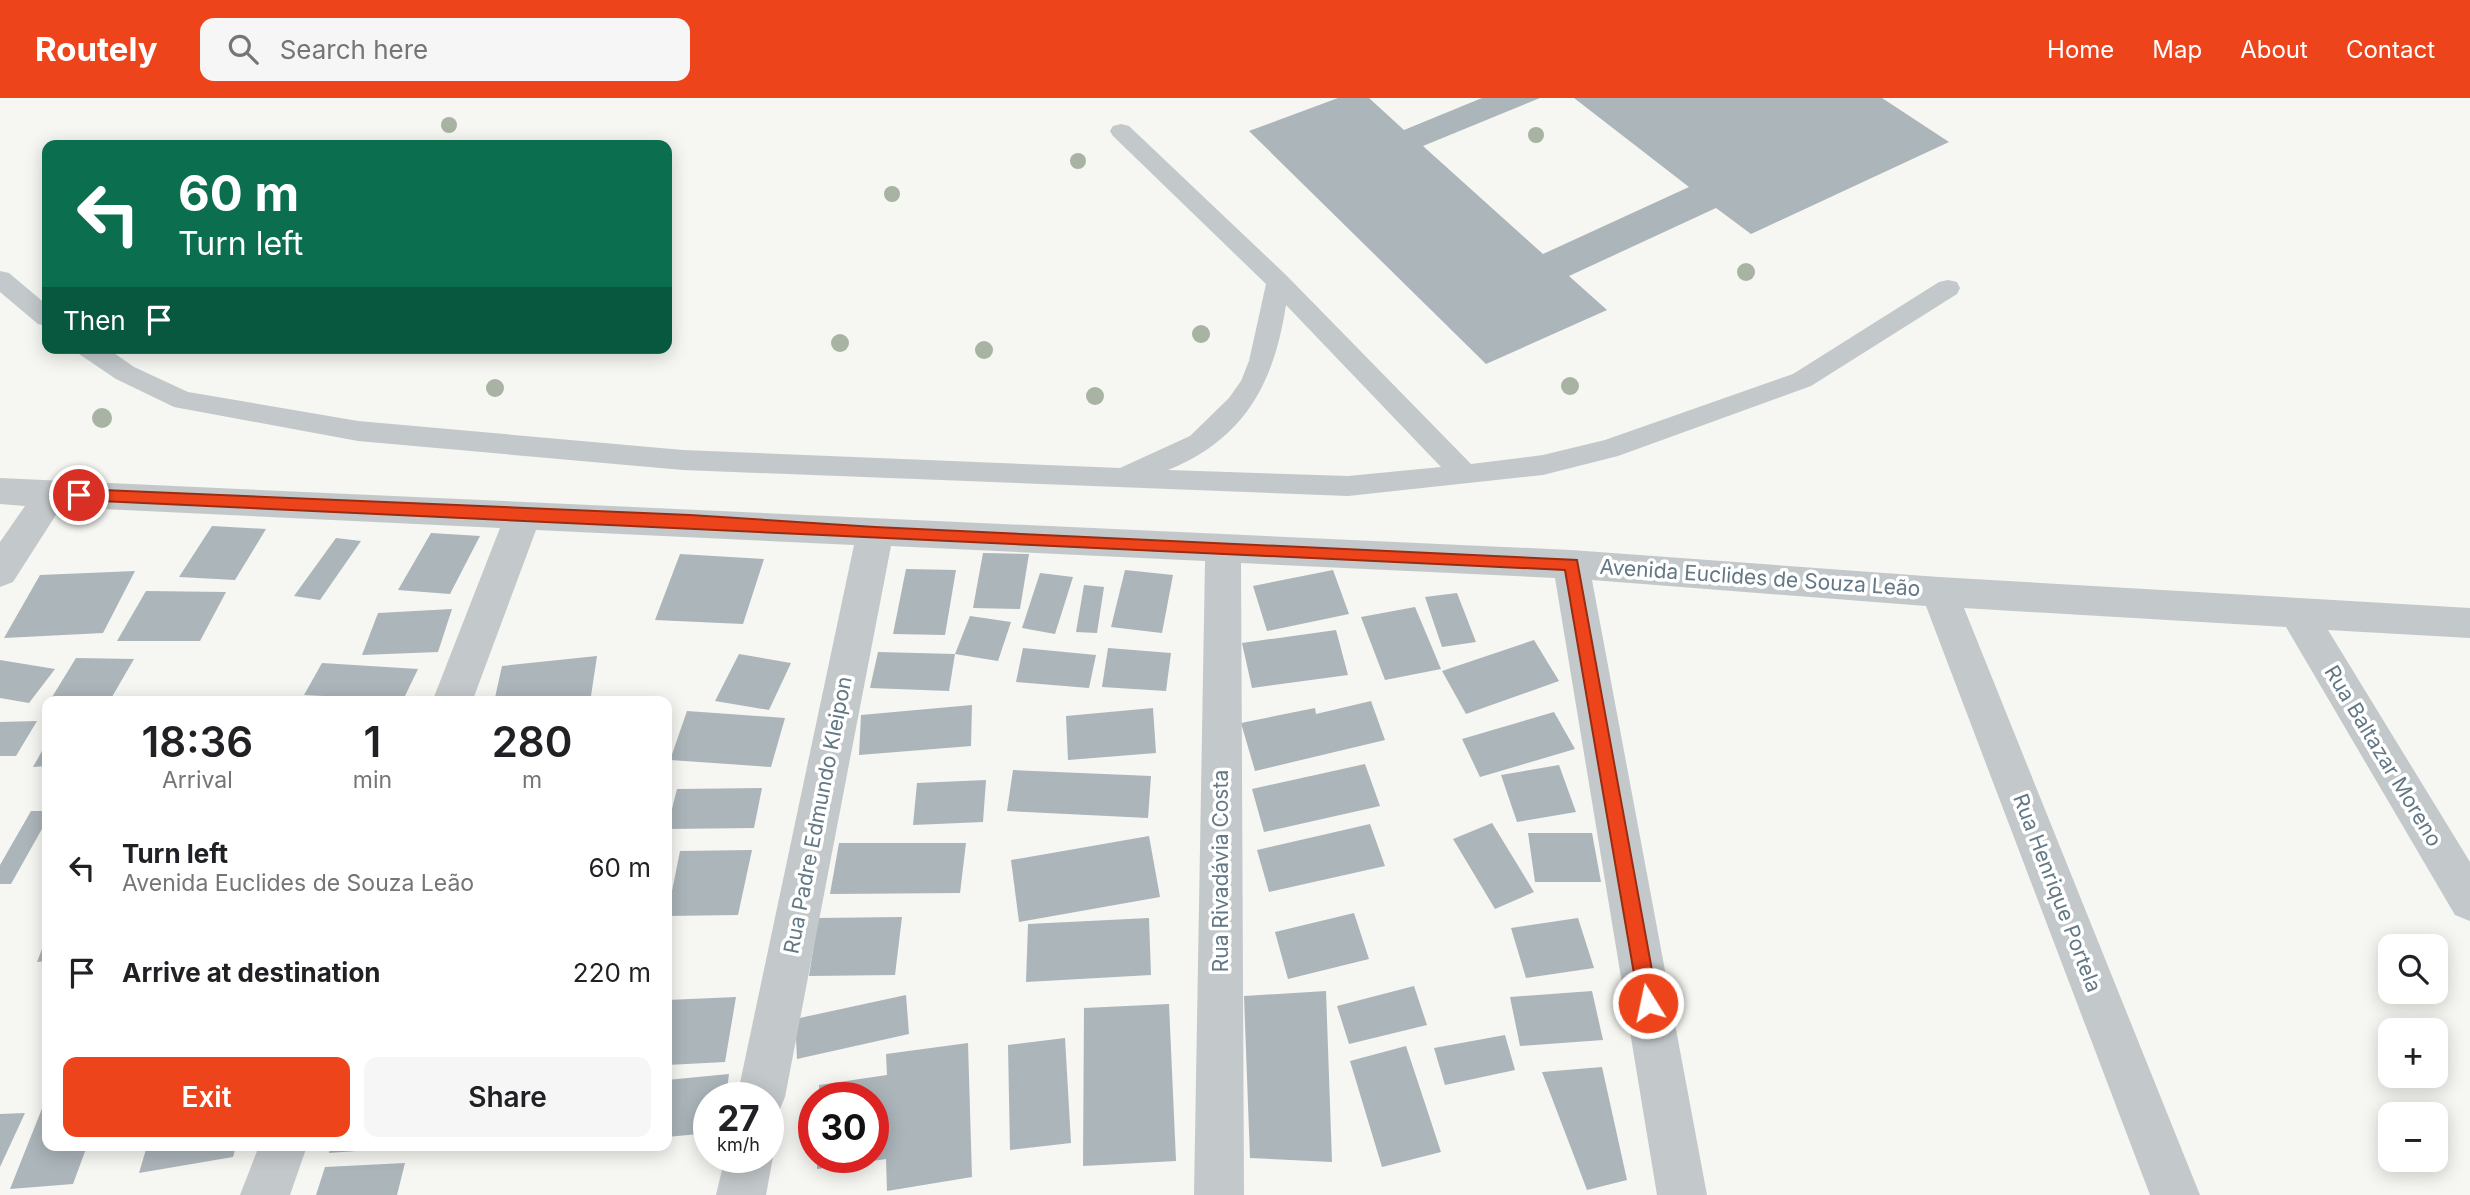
<!DOCTYPE html>
<meta charset="utf-8">
<style>
:root{--surface:#fff;--page:#f6f6f6;--text:#202124;--muted:#757577;--accent:#ed441b}
body{margin:0;font-family:Inter,sans-serif;background:var(--page);color:var(--text);height:100vh;display:flex;flex-direction:column;font-size:26px;white-space:nowrap}
*{box-sizing:border-box;margin:0}
p{font-size:23px;color:var(--muted)}
.icon{flex:none;width:38px;height:38px;fill:none;stroke:currentColor;stroke-width:2;stroke-linecap:round;stroke-linejoin:round}
.map{position:relative;flex:1;overflow:hidden}
.sheet{position:absolute;left:42px;top:598px;width:630px;height:455px;display:flex;flex-direction:column;background:var(--surface);border-radius:14px;box-shadow:0 4px 18px #0003}
.sheet>*{flex:none}
.top-card{position:absolute;left:42px;top:42px;width:630px;height:214px;border-radius:14px;box-shadow:0 4px 18px #0003;background:#0b6e4f;color:#fff;overflow:hidden}
.buttons{position:absolute;left:2378px;top:836px;display:grid;gap:14px}
.buttons a{display:grid;place-items:center;width:70px;height:70px;border-radius:14px;background:var(--surface);box-shadow:0 4px 18px #0003;font-size:35px}
.speed{position:absolute;left:693px;top:984px;display:flex;gap:14px;font-size:35px;font-weight:700;text-align:center}
.speed>*{display:grid;place-content:center;width:91px;height:91px;border-radius:50%;background:var(--surface);box-shadow:0 4px 18px #0003;line-height:1}
.speed small{font-size:18px;font-weight:400}
.speed .limit{border:10px solid #d22;background:#fff;color:#111}
.pin{position:absolute;display:grid;place-items:center;width:60px;height:60px;color:#fff;margin:-30px;border:4px solid #fff;border-radius:50%;box-shadow:0 2px 7px #0007}
.me{position:absolute;width:77px;margin:-38px;rotate:350deg;stroke-linejoin:round;filter:drop-shadow(0 0 5px #0008)}
.turn{display:flex;align-items:center;gap:24px;height:147px;padding:0 21px;font-size:32px}
.turn .icon{width:91px;height:91px;stroke-width:2.5}
.turn b{display:block;font-size:49px;line-height:60px}
.then{display:flex;align-items:center;height:66px;padding:0 21px;background:#0003;gap:14px;font-size:26px}
.eta{display:flex;justify-content:space-evenly;align-items:center;height:119px;text-align:center}
.eta b{font-size:42px;font-weight:600;line-height:49px}
.primary-button{display:flex;gap:14px;margin-top:auto;padding:14px 21px}
.primary-button a{flex:1;height:80px;border-radius:14px;background:var(--accent);color:#fff;font-size:28px;font-weight:600;line-height:80px;text-align:center}
.primary-button a+a{background:var(--page);color:var(--text)}
ul{padding:0;list-style:none}
li{display:flex;align-items:center;gap:21px;height:105px;padding:0 21px}
li div{flex:1}
li b{display:block;font-size:26px}
li em{font-style:normal}
header{display:flex;align-items:center;gap:42px;box-sizing:border-box;height:98px;padding:0 35px;background:var(--accent);color:#fff}
header strong{font-size:33px}
nav{display:flex;gap:38px;margin-inline-start:auto;font-size:24px}
.search{width:490px;height:63px;background:var(--page);display:flex;align-items:center;gap:18px;box-sizing:border-box;padding:0 24px;border-radius:14px;color:var(--muted);font-size:26px}
.map>svg:first-child{display:block}
.building{fill:#acb5ba}
.lines{fill:none;stroke-linecap:round;stroke-linejoin:round}
.lane{fill:#c3c8ca;fill-rule:evenodd}
.street{fill:#c3c8ca;fill-rule:evenodd}
.tree{fill:#a8b3a3}
.route{fill:#ed441b;stroke:#9a2c12;stroke-width:2}
.labels{text-anchor:middle;stroke-width:7;stroke-linejoin:round;paint-order:stroke}
.street-label{font-size:21px;fill:#637885;stroke:#fff}
</style>
<header>
<strong>Routely</strong>
<div class="search"><svg class="icon" aria-label="search" viewBox="0 0 24 24"><circle cx="10" cy="10" r="6"/><path d="M15 15l6 6"/></svg>Search here</div>
<nav><a>Home</a><a>Map</a><a>About</a><a>Contact</a></nav>
</header>
<div class="map">
<svg width="2470" height="1097" viewBox="0 0 2470 1097">
<rect width="100%" height="100%" fill="#f6f6f2"/>
<g class="building">
<path d="M1338 0H1369L1404 32 1482 0H1540L1423 48 1543 156 1689 89 1574 0H1882L1949 44 1751 136 1716 110 1569 178 1607 212 1486 266 1249 33Z"/>
<path d="M212 428 266 431 235 482 179 479Z"/>
<path d="M431 435 480 438 450 496 398 492Z"/>
<path d="M336 440 361 443 320 502 294 498Z"/>
<path d="M983 455 1029 456 1020 511 973 510Z"/>
<path d="M680 456 764 461 743 526 655 522Z"/>
<path d="M906 471 956 472 945 537 893 536Z"/>
<path d="M1125 472 1173 477 1162 535 1111 529Z"/>
<path d="M1333 472 1349 516 1267 533 1253 488Z"/>
<path d="M135 473 103 535 4 540 40 477Z"/>
<path d="M1040 475 1073 479 1055 536 1022 530Z"/>
<path d="M1084 487 1104 489 1097 535 1076 534Z"/>
<path d="M146 493 226 494 200 543H117Z"/>
<path d="M1457 495 1476 544 1442 549 1425 499Z"/>
<path d="M1415 509 1441 571 1385 582 1361 519Z"/>
<path d="M452 511 438 554 362 557 378 515Z"/>
<path d="M970 518 1011 524 998 563 955 556Z"/>
<path d="M1336 532 1348 577 1252 590 1242 545Z"/>
<path d="M1534 542 1559 583 1466 616 1442 573Z"/>
<path d="M1023 550 1096 557 1089 590 1016 584Z"/>
<path d="M1108 550 1171 555 1166 593 1102 589Z"/>
<path d="M878 554 955 556 949 593 870 590Z"/>
<path d="M739 556 791 565 769 612 715 603Z"/>
<path d="M597 558 591 598 540 604H494L502 568Z"/>
<path d="M76 560 134 561 109 604H49Z"/>
<path d="M0 562 55 571 29 605 0 600Z"/>
<path d="M322 565 418 571 403 602 304 597Z"/>
<path d="M1371 603 1385 642 1255 673 1241 625 1315 610 1316 616Z"/>
<path d="M972 607 971 648 859 657 861 617Z"/>
<path d="M1153 610 1156 655 1068 662 1066 618Z"/>
<path d="M687 613 785 620 771 669 670 662Z"/>
<path d="M1554 614 1575 651 1480 679 1462 641Z"/>
<path d="M37 623 16 658H0V624Z"/>
<path d="M47 644V668L33 669Z"/>
<path d="M1365 666 1380 708 1264 734 1252 691Z"/>
<path d="M1559 667 1576 714 1517 724 1501 677Z"/>
<path d="M1013 672 1151 678 1148 720 1007 713Z"/>
<path d="M986 682 983 724 913 727 917 685Z"/>
<path d="M762 690 754 730 667 731 677 691Z"/>
<path d="M31 713H47V722L11 786H0V767Z"/>
<path d="M1492 725 1534 794 1495 811 1453 741Z"/>
<path d="M1370 726 1385 768 1269 794 1257 752Z"/>
<path d="M1528 735H1592L1601 784H1535Z"/>
<path d="M1149 738 1160 799 1019 824 1011 762Z"/>
<path d="M839 745H966L960 795 830 796Z"/>
<path d="M752 752 738 817 667 818 680 753Z"/>
<path d="M1354 815 1369 861 1288 881 1275 834Z"/>
<path d="M902 819 895 877 809 878 818 820Z"/>
<path d="M1149 820 1151 877 1026 884 1028 826Z"/>
<path d="M1578 820 1594 870 1526 880 1511 830Z"/>
<path d="M47 838V863L37 864Z"/>
<path d="M1414 888 1427 927 1349 946 1337 908Z"/>
<path d="M1326 893 1332 1064 1250 1060 1244 898Z"/>
<path d="M1592 893 1603 942 1520 948 1510 899Z"/>
<path d="M906 897 909 936 797 961 795 921Z"/>
<path d="M736 899 725 964 667 967V902Z"/>
<path d="M1169 906 1176 1063 1083 1068 1084 910Z"/>
<path d="M1505 937 1515 972 1445 987 1434 950Z"/>
<path d="M1065 940 1071 1045 1010 1052 1008 947Z"/>
<path d="M968 945 972 1079 887 1093 886 1061 817 1071V1059H873V999H819V987L887 977 886 956Z"/>
<path d="M1406 948 1441 1054 1382 1069 1350 963Z"/>
<path d="M1602 969 1627 1082 1587 1092 1542 974Z"/>
<path d="M729 976 726 999H709V1035L667 1039V982Z"/>
<path d="M47 998V1048H87L73 1086 10 1091Z"/>
<path d="M25 1015 0 1069V1016Z"/>
<path d="M147 1048H236L233 1059 139 1075Z"/>
<path d="M331 1048H397V1050L329 1055Z"/>
<path d="M405 1065 397 1097H316L325 1069Z"/>
</g>
<g class="lines">
<g class="lane">
<path d="M1121 26 1129 28 1287 178 1471 366 1543 357 1605 342 1793 276 1939 184 1948 182 1957 184 1960 190 1957 196 1811 288 1618 358 1543 377 1348 398 683 372 358 343 174 309 116 281 79 256 76 250H107L134 269 188 294 358 323 683 352 1120 370 1190 338 1229 300 1241 283 1249 263 1266 186 1113 38 1110 33 1113 28ZM1286 207 1441 369 1348 378 1168 372C1244 341 1274 286 1286 207Z"/>
<path d="M0 173 9 175 47 207V228L38 226 0 194Z"/>
</g>
<g class="street">
<path d="M0 380 1571 452 1939 479 2470 510V540L2328 532 2470 764V823L2455 817 2286 529 1964 510 2200 1097H2150L1926 508 1592 482 1707 1097H1657L1555 480 1241 465 1244 1097H1194L1205 463 891 448 785 999 778 1016 768 1020V999H737L854 447 536 432 472 604H432L500 430 61 409 13 484 0 489V444L25 408 0 406Z"/>
<path d="M768 1047 773 1059 766 1097H716L725 1059H768Z"/>
<path d="M259 1048H307L290 1097H240Z"/>
</g>
</g>
<g class="tree">
<circle cx="449" cy="27" r="8"/>
<circle cx="1536" cy="37" r="8"/>
<circle cx="1078" cy="63" r="8"/>
<circle cx="892" cy="96" r="8"/>
<circle cx="1746" cy="174" r="9"/>
<circle cx="1201" cy="236" r="9"/>
<circle cx="840" cy="245" r="9"/>
<circle cx="984" cy="252" r="9"/>
<circle cx="1570" cy="288" r="9"/>
<circle cx="495" cy="290" r="9"/>
<circle cx="1095" cy="298" r="9"/>
<circle cx="102" cy="320" r="10"/>
</g>
<path class="route" d="M79 391 690 417 875 429 1577 462 1658 905 1655 911 1648 914 1642 911 1639 905 1565 472C1069 450 575 424 79 402L72 397Z"/>
<g class="labels">
<g class="street-label">
<text transform="translate(1760 480) rotate(4)" y="7">Avenida Euclides de Souza Leão</text>
<text transform="translate(2383 658) rotate(59)" y="7">Rua Baltazar Moreno</text>
<text transform="translate(818 717) rotate(-79)" y="7">Rua Padre Edmundo Kleipon</text>
<text transform="translate(1221 773) rotate(-90)" y="7">Rua Rivadávia Costa</text>
<text transform="translate(2057 795) rotate(69)" y="7">Rua Henrique Portela</text>
</g>
</g>
</svg>
<div class="buttons">
<a><svg class="icon" aria-label="search" viewBox="0 0 24 24"><circle cx="10" cy="10" r="6"/><path d="M15 15l6 6"/></svg></a>
<a>+</a>
<a>−</a>
</div>
<div class="speed"><div>27<small>km/h</small></div><div class="limit">30</div></div>
<div class="pin" style="left:79px;top:397px;background:#d93025"><svg class="icon" aria-label="arrive" viewBox="0 0 24 24"><path d="M6 21V4h12l-3 4 3 4H6"/></svg></div>
<svg class="me" style="left:1648px;top:905px" viewBox="-20 -20 40 40"><circle r="17" fill="#ed441b" stroke="#fff" stroke-width="3"/><path d="M0-11L8 9 0 5-8 9z" fill="#fff"/></svg>
<div class="top-card">
<div class="turn"><svg class="icon" aria-label="left" viewBox="0 0 24 24"><path d="M17 20v-9H6M10 6l-5 5 5 5"/></svg><div><b>60 m</b>Turn left</div></div>
<div class="then">Then<svg class="icon" aria-label="arrive" viewBox="0 0 24 24"><path d="M6 21V4h12l-3 4 3 4H6"/></svg></div>
</div>
<section class="sheet">
<div class="eta">
<div><b>18:36</b><p>Arrival</p></div>
<div><b>1</b><p>min</p></div>
<div><b>280</b><p>m</p></div>
</div>
<ul>
<li><svg class="icon" aria-label="left" viewBox="0 0 24 24"><path d="M17 20v-9H6M10 6l-5 5 5 5"/></svg><div><b>Turn left</b><p>Avenida Euclides de Souza Leão</p></div><em>60 m</em></li>
<li><svg class="icon" aria-label="arrive" viewBox="0 0 24 24"><path d="M6 21V4h12l-3 4 3 4H6"/></svg><div><b>Arrive at destination</b></div><em>220 m</em></li>
</ul>
<div class="primary-button"><a>Exit</a><a>Share</a></div>
</section>
</div>
